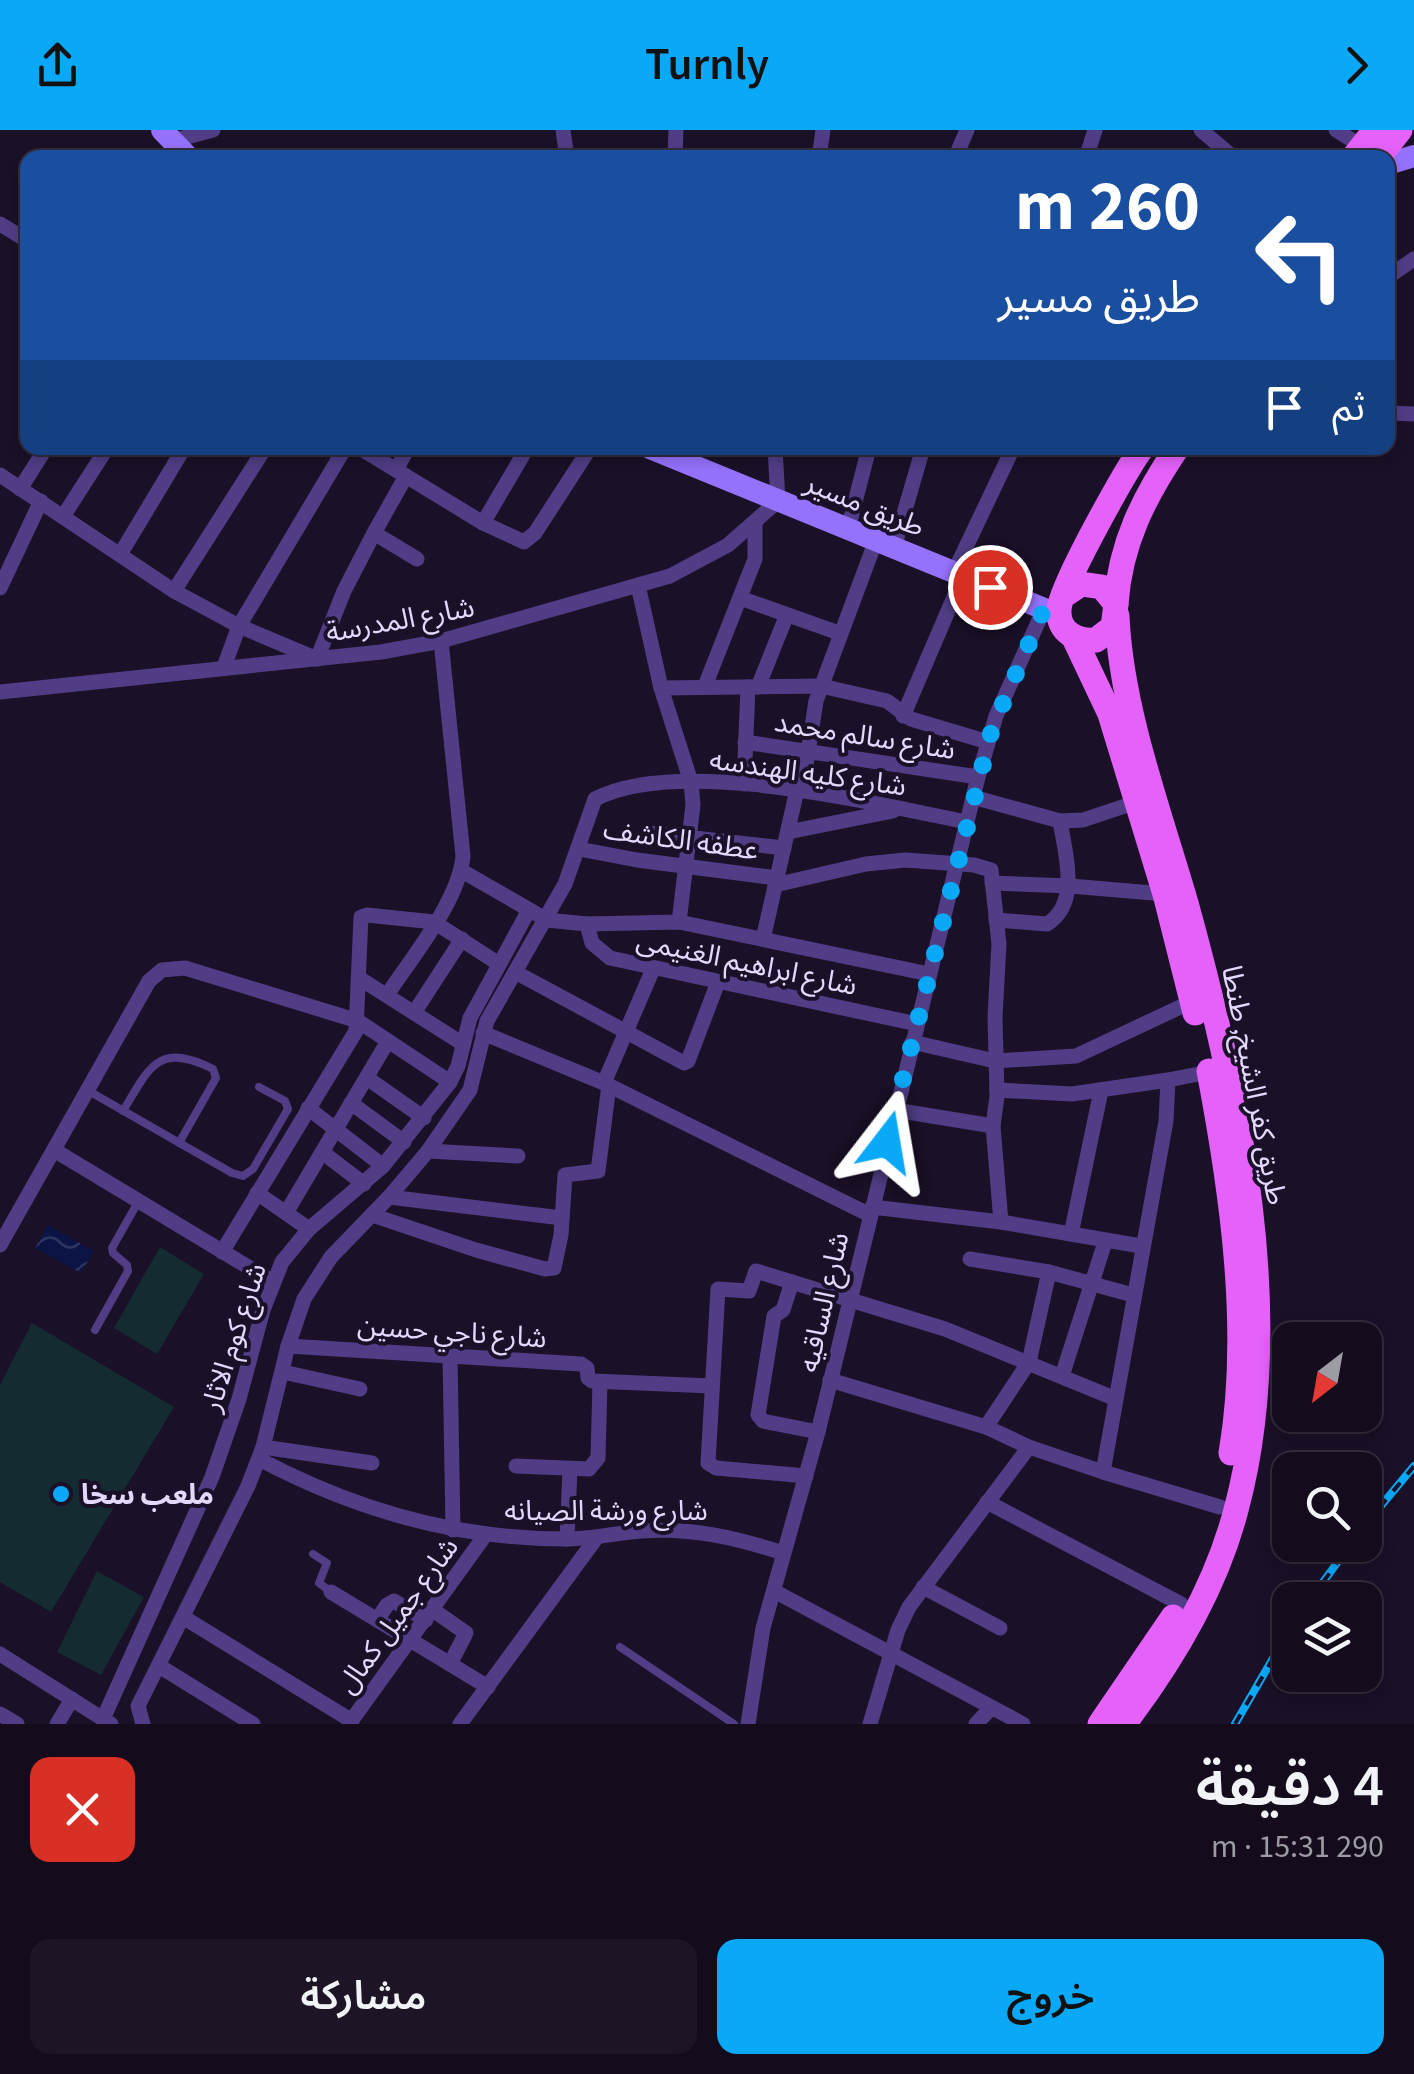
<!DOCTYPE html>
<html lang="ar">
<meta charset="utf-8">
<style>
:root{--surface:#140c1d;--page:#1d1526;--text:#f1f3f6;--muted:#9d9ba4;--line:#332c3b;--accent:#0aa9f8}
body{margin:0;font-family:"Source Sans 3","Noto Sans Arabic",sans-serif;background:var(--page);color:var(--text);direction:rtl;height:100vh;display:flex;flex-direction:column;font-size:38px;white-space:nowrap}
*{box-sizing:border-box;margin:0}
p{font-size:32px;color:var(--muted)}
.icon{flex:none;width:55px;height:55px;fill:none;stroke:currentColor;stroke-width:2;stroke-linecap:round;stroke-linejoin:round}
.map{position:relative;height:1594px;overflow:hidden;direction:ltr}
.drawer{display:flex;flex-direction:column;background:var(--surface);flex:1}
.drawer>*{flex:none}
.guide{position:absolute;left:20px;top:20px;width:1375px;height:305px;border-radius:20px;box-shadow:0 5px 15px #0003,0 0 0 2px var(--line);direction:rtl;background:#1a4fa0;color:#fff;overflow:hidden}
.needle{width:65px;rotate:211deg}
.tools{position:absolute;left:1272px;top:1192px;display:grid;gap:20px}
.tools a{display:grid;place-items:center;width:110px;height:110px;border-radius:20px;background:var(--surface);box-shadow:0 5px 15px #0003,0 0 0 2px var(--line);font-size:50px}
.pin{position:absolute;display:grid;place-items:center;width:85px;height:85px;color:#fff;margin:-42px;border:5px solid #fff;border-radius:50%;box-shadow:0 2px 10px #0007}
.me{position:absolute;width:110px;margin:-55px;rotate:14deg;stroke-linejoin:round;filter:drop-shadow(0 0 8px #0008)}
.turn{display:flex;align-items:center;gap:35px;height:210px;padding:0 30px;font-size:45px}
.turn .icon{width:130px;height:130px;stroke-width:2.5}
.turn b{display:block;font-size:70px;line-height:85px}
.then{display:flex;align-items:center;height:95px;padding:0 30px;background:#0003;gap:20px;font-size:38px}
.round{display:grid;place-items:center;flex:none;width:105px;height:105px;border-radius:20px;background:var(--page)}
.overview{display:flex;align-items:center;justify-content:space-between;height:170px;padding:0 30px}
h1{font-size:60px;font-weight:600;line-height:75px}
.button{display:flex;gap:20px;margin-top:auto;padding:20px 30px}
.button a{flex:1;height:115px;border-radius:20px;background:var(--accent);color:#111;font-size:40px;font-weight:600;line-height:115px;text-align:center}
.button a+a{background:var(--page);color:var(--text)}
header{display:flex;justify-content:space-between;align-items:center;height:130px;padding:0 30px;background:var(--accent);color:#111;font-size:45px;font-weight:600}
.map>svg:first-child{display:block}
.grass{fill:#142b31}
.water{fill:url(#water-waves)}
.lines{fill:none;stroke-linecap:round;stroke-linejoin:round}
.lane{stroke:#503d85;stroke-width:8}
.street{stroke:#503d85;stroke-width:15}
.secondary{stroke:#9572fb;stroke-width:22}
.primary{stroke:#e562fa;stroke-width:25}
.rail-casing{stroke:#0aa9f8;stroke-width:8}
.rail{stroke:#1a1027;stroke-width:4;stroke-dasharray:11;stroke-linecap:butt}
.route{stroke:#0aa9f8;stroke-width:18;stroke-dasharray:0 32.4}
.poi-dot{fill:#0aa9f8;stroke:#1a1027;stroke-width:4}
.labels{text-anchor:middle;stroke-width:8;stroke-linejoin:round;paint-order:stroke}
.street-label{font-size:28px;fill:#e5d8fe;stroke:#1a1027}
.poi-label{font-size:28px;font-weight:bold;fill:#e5d8fe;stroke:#1a1027;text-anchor:start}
</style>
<header><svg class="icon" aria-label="forward" viewBox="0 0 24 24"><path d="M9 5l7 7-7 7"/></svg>Turnly<svg class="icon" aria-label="share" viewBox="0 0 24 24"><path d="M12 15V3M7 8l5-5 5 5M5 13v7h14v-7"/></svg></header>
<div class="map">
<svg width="1414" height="1594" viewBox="0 0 1414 1594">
<defs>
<pattern id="water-waves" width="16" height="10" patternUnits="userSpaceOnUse" patternTransform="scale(2.5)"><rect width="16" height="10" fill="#0c1445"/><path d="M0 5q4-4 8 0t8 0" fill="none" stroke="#2f3561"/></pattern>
</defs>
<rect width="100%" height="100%" fill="#1a1027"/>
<g class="grass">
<path d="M160 1117 204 1144 157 1224 114 1198Z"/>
<path d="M32 1193 174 1277 51 1482 0 1452V1255Z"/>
<path d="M97 1441 144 1467 101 1545 57 1522Z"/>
</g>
<path class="water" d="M48 1095 94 1121 81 1143 35 1118Z"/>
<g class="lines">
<g class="lane">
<path d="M87 960 232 1043 243 1046 253 1039 288 979 285 971 259 957"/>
<path d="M123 981C149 938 158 911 213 939L216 948 179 1013"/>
<path d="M95 1200 128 1141 127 1135 113 1123 112 1118 138 1072"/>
<path d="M313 1424 327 1433 319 1453 331 1462"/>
<path d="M620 1517 734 1594"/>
</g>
<g class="street">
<path d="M563 0 567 28"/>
<path d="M1201 0 1234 28"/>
<path d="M1336 0 1361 16"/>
<path d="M172 11 213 0"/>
<path d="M675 28 676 0"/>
<path d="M819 28 823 0"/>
<path d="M955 28 967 0"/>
<path d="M1086 28 1095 0"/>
<path d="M0 94 28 111"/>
<path d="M1388 147 1414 129"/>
<path d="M1388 283 1414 284"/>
<path d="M360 318 483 393 524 412 535 403 590 318"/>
<path d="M396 340 408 318"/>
<path d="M0 345 174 461 239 496 317 529 344 461 374 403 417 429"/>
<path d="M20 359 46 318"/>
<path d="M64 385 107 318"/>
<path d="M483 393 527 318"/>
<path d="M848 399 869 318"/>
<path d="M374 403 406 346"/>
<path d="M894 418 923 318"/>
<path d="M121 423 184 318"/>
<path d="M954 442 1013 318"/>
<path d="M638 455 661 558 691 652 693 675 679 792"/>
<path d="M0 458 41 371"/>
<path d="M174 461 265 318"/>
<path d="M740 468 839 503"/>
<path d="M224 537 239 496 345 318"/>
<path d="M705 556 755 429V394"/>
<path d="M758 557 786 487"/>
<path d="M661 558 821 556 887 571 911 589 988 612"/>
<path d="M0 562 381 522 441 511 670 446 728 415 778 371 775 318"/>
<path d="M903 586 963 446"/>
<path d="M745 612 978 647"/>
<path d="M744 654 748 557"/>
<path d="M802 661 816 571 876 410"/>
<path d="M973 667 1060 691 1083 690 1137 672"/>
<path d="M788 702 893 681"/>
<path d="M650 703 784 718"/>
<path d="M579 719 637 730 777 748"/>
<path d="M462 741 547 790 587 794 679 792 929 844"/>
<path d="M992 753 1070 756 1165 764"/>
<path d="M775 755 866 734 905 730 974 735 991 740 999 814 995 887 997 966 993 996 1001 1092"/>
<path d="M996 790 1047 794C1081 773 1065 723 1060 691"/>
<path d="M587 794 592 813 610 828 917 894"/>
<path d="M763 809 797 660"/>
<path d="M515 842 684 933 688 931 718 852"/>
<path d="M359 848 463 914"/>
<path d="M387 865C412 827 459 771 463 726L441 511"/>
<path d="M414 883 462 809"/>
<path d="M483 903 604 953 870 1085"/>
<path d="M912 912 995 931 1076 926 1193 871"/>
<path d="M367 948 424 988"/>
<path d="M1168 950 1209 942"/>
<path d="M604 953 653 839"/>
<path d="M351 973 404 1012"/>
<path d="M308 978 383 1036"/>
<path d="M895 980 993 996"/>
<path d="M54 1020 273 1152"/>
<path d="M428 1021 518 1026"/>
<path d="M322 1022 364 1054"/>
<path d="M257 1063 309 1099"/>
<path d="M389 1067 562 1088"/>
<path d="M872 1077 1001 1092 1141 1116"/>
<path d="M286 1083 388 911"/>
<path d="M372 1085 476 1120 545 1139 554 1138 561 1105 565 1045 598 1041 609 955"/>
<path d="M1071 1104 1101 961"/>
<path d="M0 1115 149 851 162 840 185 838 358 891 450 952"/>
<path d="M222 1122 356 901 361 787 367 785 434 792 499 834"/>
<path d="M970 1129 1049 1142 1133 1165"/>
<path d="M792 1152 783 1180 774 1186 758 1285 763 1291 818 1302"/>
<path d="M288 1216 581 1234 587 1238 588 1248 592 1251 712 1256"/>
<path d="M450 1226 453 1400"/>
<path d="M283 1242 360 1259"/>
<path d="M1062 1246 1105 1112"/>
<path d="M830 1250 986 1297 1029 1317 1103 1342 1166 991 1168 950 1072 964 997 960"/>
<path d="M986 1297 1029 1232 1049 1142"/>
<path d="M263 1317 372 1333"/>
<path d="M259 1329C355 1380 456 1409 565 1409 591 1409 616 1403 641 1401 690 1397 737 1408 783 1423"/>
<path d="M516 1336 589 1339 598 1328 600 1252"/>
<path d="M1103 1342 1220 1377"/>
<path d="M806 1346 716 1338 708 1333 718 1159 749 1161 756 1141 945 1199 1116 1269"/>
<path d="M987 1372 1181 1474"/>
<path d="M567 1409 570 1339"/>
<path d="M923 1457 1000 1498"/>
<path d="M774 1461 1023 1594"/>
<path d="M331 1462 488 1557"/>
<path d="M433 1480 466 1503 450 1534"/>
<path d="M183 1487 352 1591"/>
<path d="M377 1490 387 1475 394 1471 426 1490"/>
<path d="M0 1524 111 1594"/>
<path d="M159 1536 253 1594"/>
<path d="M0 1584 17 1594"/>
<path d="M103 1589 212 1347 239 1269 263 1180 282 1132 309 1099 383 1036 450 952 458 936 470 888 529 780"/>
<path d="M57 1594 72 1569"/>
<path d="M143 1594 138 1576 248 1356 263 1317 288 1216 304 1169 331 1127 389 1067 428 1021 470 960 487 891 565 754 595 669C679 625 875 674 967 692"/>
<path d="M349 1594 486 1404"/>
<path d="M460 1594 597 1407"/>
<path d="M748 1594 763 1498 818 1302 978 647 996 586 1044 479"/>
<path d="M870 1594 898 1500 909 1477 1029 1317"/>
<path d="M976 1594 991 1578"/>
</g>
<g class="secondary">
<path d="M162 0 189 28"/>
<path d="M1388 34 1414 26"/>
<path d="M650 318 1059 485"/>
</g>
<g class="primary">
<path d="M1353 28 1375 0"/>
<path d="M1378 28 1400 0"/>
<path d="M1063 466 1081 454 1102 457 1116 474 1113 497 1096 510C1077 512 1058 502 1059 480 1060 457 1126 340 1142 318"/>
<path d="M1116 474C1120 414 1144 367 1177 318"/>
<path d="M1117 486C1121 580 1160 683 1186 773 1238 962 1288 1187 1236 1380 1216 1457 1172 1531 1124 1594"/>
<path d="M1074 508 1110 584 1165 764 1195 883"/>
<path d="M1209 941C1232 1062 1252 1201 1231 1323"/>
<path d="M1100 1594 1173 1487"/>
</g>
<defs>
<g id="rail">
<path d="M1365 1395 1414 1336"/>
<path d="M1310 1470 1350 1415"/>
<path d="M1235 1594 1290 1499"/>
</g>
</defs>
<use href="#rail" class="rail-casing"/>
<use href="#rail" class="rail"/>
</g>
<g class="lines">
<path class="route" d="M887 1012 992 599 1044 479 990 457"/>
</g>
<circle class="poi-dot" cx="61" cy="1364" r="10"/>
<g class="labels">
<g class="street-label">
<text transform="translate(865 374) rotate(22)" y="10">طريق مسير</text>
<text transform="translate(400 489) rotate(-10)" y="10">شارع المدرسة</text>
<text transform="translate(865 605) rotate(9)" y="10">شارع سالم محمد</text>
<text transform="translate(808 642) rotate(8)" y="10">شارع كليه الهندسه</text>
<text transform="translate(681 709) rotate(8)" y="10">عطفه الكاشف</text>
<text transform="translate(747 832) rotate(12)" y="10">شارع ابراهيم الغنيمى</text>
<text transform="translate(1255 955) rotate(79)" y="10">طريق كفر الشيخ, طنطا</text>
<text transform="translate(823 1172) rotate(-77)" y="10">شارع الساقيه</text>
<text transform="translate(452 1201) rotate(4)" y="10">شارع ناجي حسين</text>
<text transform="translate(233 1207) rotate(-72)" y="10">شارع كوم الاثار</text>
<text x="606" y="1390">شارع ورشة الصيانه</text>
<text transform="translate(397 1485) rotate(-54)" y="10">شارع جميل كمال</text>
</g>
<g class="poi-label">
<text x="81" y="1374">ملعب سخا</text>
</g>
</g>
</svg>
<div class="tools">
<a><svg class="needle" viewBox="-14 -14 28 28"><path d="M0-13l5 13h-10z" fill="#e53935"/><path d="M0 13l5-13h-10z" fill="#9d9ba4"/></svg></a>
<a><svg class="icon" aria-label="search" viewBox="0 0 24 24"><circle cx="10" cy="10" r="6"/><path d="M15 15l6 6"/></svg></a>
<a><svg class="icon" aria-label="layers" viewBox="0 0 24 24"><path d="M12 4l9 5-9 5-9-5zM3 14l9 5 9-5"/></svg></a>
</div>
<div class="pin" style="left:990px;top:457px;background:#d93025"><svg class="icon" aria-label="arrive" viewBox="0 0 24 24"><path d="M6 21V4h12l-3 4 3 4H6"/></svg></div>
<svg class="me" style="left:887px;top:1012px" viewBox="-20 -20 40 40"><path d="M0-17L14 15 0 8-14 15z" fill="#0aa9f8" stroke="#fff" stroke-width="4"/></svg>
<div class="guide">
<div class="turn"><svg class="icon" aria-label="left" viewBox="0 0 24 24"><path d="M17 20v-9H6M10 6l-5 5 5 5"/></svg><div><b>260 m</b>طريق مسير</div></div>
<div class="then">ثم<svg class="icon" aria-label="arrive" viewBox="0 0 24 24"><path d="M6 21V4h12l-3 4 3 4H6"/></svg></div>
</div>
</div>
<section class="drawer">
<div class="overview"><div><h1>4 دقيقة</h1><p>290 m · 15:31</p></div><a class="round" style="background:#d93025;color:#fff"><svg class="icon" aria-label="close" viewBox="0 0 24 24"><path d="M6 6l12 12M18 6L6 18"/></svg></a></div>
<div class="button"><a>خروج</a><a>مشاركة</a></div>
</section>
